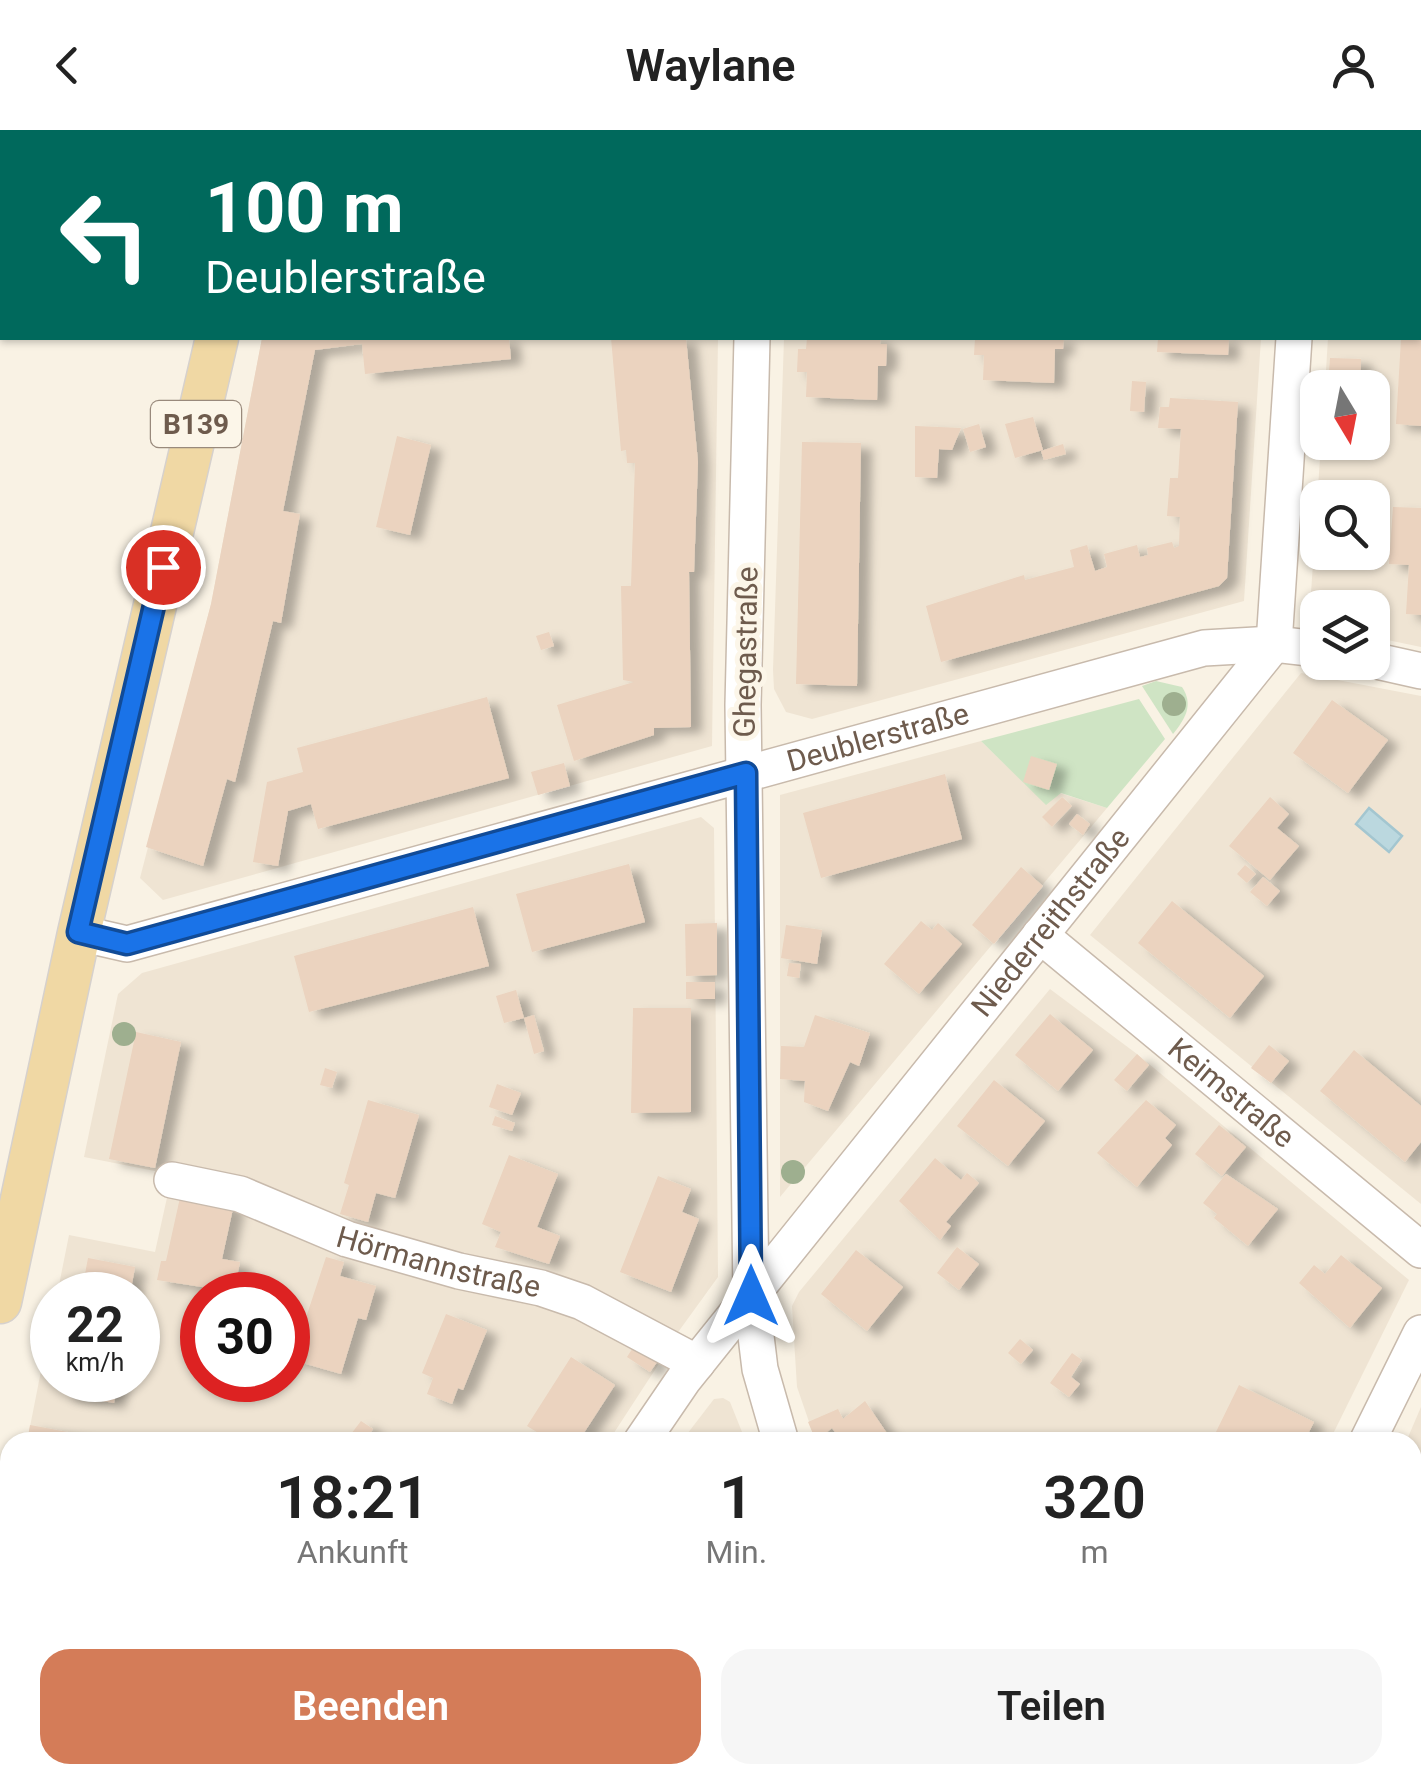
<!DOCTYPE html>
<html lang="de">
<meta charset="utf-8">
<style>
:root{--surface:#fff;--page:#f6f6f6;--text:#222;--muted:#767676;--accent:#d47c58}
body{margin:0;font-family:Roboto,sans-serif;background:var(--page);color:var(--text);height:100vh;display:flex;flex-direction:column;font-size:38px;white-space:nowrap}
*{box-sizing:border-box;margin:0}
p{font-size:32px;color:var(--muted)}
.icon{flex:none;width:55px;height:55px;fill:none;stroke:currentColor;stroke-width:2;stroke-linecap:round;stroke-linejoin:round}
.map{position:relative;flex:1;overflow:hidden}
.sheet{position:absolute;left:0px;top:1302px;width:1422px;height:352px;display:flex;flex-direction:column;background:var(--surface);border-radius:30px 30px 0 0;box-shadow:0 2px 8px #0004}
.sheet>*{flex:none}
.banner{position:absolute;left:0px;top:0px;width:1422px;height:210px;box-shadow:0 2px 8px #0004;background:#00695c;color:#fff;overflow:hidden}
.needle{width:65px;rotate:170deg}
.buttons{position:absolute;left:1300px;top:240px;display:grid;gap:20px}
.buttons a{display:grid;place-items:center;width:90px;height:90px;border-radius:20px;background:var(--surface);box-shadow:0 2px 8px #0004;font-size:50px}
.speed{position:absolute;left:30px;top:1142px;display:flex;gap:20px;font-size:50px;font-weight:700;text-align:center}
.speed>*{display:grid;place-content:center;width:130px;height:130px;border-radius:50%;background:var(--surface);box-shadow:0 2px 8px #0004;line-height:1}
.speed small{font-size:25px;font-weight:400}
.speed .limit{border:15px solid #d22;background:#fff;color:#111}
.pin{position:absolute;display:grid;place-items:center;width:85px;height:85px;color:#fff;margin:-42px;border:5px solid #fff;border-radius:50%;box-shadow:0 2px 10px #0007}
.me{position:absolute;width:110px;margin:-55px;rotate:0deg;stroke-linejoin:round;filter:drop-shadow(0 0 8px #0008)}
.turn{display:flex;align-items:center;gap:35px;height:210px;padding:0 40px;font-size:45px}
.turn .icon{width:130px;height:130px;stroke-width:2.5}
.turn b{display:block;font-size:70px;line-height:85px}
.eta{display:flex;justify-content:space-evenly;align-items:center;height:170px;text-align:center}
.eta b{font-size:60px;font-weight:600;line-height:70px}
.action{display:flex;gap:20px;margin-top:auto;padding:20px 40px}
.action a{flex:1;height:115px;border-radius:30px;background:var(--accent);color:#fff;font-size:40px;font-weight:600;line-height:115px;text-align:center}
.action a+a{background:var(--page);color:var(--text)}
header{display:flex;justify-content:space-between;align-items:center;height:130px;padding:0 40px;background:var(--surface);font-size:45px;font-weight:600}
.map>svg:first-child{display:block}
.residential{fill:#efe4d3;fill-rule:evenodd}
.green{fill:#cfe4c4}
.water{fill:#bbd8df;stroke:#a3c6d0;stroke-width:2.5}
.building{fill:#ebd3bf;filter:url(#shadow)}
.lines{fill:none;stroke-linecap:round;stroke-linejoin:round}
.minor-casing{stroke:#c8baac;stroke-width:38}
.major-casing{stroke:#d6d1cd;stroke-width:45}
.minor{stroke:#fff;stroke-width:35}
.major{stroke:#f0d8a4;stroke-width:42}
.tree{fill:#9eaf8f}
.route-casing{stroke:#114b97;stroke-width:25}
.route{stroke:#1a73e8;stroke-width:18}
.labels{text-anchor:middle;stroke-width:10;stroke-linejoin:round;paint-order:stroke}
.shield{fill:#fcf6e9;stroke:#998a7c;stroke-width:2.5}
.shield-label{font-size:28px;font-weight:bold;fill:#6e5b4d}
.street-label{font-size:30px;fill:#6e5b4d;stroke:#fcf6e9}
</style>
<header><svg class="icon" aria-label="back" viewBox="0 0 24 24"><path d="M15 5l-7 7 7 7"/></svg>Waylane<svg class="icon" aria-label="person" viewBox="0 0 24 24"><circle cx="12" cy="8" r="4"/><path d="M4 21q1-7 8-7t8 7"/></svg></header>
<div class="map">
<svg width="1421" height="1653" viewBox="0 0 1421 1653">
<defs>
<filter id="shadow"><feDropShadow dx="11" dy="6" stdDeviation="5" flood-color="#0004"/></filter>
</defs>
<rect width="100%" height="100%" fill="#f9f2e4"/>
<g class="residential">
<path d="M793 0H1142L793 2Z"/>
<path d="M1421 54V517L1373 507 1372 478H1318L1317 495 1309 493 1321 313 1372 312V258L1325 257 1328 208H1420ZM1318 368H1372V422H1318Z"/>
<path d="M262 208H718L712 616 163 770 140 748 211 474Z"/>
<path d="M784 208H1261L1244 471 812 589 786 582 774 559 773 540Z"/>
<path d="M1301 543 1421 566V1074L1090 805Z"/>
<path d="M981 611 1046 674 1060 663 1107 678 780 1067V665Z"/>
<path d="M701 687 714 698 718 1147 676 1205 329 1086 242 1049 163 1033 160 1042 84 1027 118 864 142 843Z"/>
<path d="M1050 859 1137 924 1409 1150 1329 1312H816L797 1257 792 1176 799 1162Z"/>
<path d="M181 1061 543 1171 662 1229 608 1312H27L52 1185V1250H138V1165H57L69 1105 155 1122 168 1063ZM202 1165H288V1250H202Z"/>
<path d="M723 1268 730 1272 746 1312H681L714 1269Z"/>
<path d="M1421 1277V1343L1413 1338 1412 1312H1406Z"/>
<path d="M1421 1357V1653H1362L1333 1645H1412V1374Z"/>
<path d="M16 1645H431L428 1653H20Z"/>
<path d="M501 1645H710L727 1651 729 1645H1097L1119 1653H498Z"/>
</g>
<g class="green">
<path d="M376 0H724L374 2Z"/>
<path d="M1156 551 1182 557C1194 575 1185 589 1173 604L1142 556Z"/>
<path d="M1139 569 1165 609 1107 678 1061 663 1046 675 981 611Z"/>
</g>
<path class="water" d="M1369 678 1402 706 1389 722 1356 694Z"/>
<g class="building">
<path d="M262 208H509L511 229 365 244 362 214 315 220 283 381 300 384 281 493 273 491 235 652 227 649 203 736 146 717 211 474Z"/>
<path d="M611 208H686L698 332 694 442H689L691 597 654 598V605L574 631 557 575 634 552 623 550 621 456H631L635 333H627L626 320 621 321Z"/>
<path d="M807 208H881L880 214H887L886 236H878L877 270 806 267 807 242H797L798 219H806Z"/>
<path d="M975 208H1064L1063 219H1055L1054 253 983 250 984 225H974Z"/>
<path d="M1158 208H1229L1228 225 1157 222Z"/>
<path d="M1401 209 1421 210V296L1396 294Z"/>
<path d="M1330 228 1361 229 1360 258H1328Z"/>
<path d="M1132 251 1146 252 1144 282 1130 281Z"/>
<path d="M1170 268 1238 272 1227 448 1219 456 941 532 926 476 1024 445 1025 450 1074 437 1070 420 1087 415 1095 441 1107 437 1104 424 1137 415 1140 427 1148 425 1147 418 1172 412 1174 418 1179 416 1180 387 1167 386 1170 348H1178L1181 299 1158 298 1160 277H1169Z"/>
<path d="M1033 287 1043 320 1015 328 1005 294Z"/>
<path d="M979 294 986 317 970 322 963 299Z"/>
<path d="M915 296 961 298 952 320 939 319 937 348 915 347Z"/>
<path d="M397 306 431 315 410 405 376 397Z"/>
<path d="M802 312 861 313 857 556 796 554Z"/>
<path d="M1063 314 1066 324 1044 330 1041 321Z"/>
<path d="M1393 377 1421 378V485L1406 484 1409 435 1389 434Z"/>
<path d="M549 502 554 516 541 520 536 506Z"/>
<path d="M487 567 509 648 318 699 311 674 288 681 278 736 253 732 267 652 303 642 297 618Z"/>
<path d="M1332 570 1388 610 1348 663 1293 623Z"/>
<path d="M1031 626 1057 634 1049 660 1023 652Z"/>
<path d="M564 633 570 656 538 665 531 642Z"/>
<path d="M945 644 962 709 821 748 803 683Z"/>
<path d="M1062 667 1072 676 1052 697 1042 687Z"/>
<path d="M1270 667 1289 684 1277 698 1299 716 1270 750 1229 716Z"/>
<path d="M1077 684 1090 694 1083 705 1069 694Z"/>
<path d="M629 734 645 792 532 822 516 764Z"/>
<path d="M1245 735 1256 744 1247 753 1237 744Z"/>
<path d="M1021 737 1043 756 994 814 972 795Z"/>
<path d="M1263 747 1280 761 1267 776 1250 762Z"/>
<path d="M1172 771 1264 846 1230 888 1138 813Z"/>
<path d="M473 777 489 836 309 882 294 826Z"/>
<path d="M921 791 932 800 938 793 962 814 919 864 884 834Z"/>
<path d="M717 793V845L686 846 685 794Z"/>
<path d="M786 795 822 800 817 834 781 828Z"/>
<path d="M789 833 801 834 799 848 787 846Z"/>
<rect x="686" y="852" width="29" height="17"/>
<path d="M516 860 524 888 504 893 496 866Z"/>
<path d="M633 878H691V982L631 983Z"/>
<path d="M1050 884 1093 920 1058 961 1015 925Z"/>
<path d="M534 885 544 921 534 924 524 888Z"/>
<path d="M815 885 870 903 859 936 850 932 828 981 804 972 805 951 780 949 781 916 804 917Z"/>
<path d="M136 902 181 912 155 1038 109 1029Z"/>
<path d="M1269 915 1289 931 1271 953 1251 938Z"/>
<path d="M1354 920 1421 976V1012L1405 1032 1320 961Z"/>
<path d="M1137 924 1149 935 1127 961 1114 950Z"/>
<path d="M325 938 337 942 332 958 320 955Z"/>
<path d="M994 950 1045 991 1008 1036 957 996Z"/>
<path d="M497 954 521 963 512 985 489 977Z"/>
<path d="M368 970 419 985 395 1068 376 1063 368 1092 340 1084 349 1055 344 1053Z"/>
<path d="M1146 970 1176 995 1165 1008 1172 1015 1137 1057 1097 1023Z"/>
<path d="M495 986 515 993 512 1001 492 995Z"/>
<path d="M1219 995 1246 1017 1222 1046 1195 1024Z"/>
<path d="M509 1025 558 1044 537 1097 560 1106 549 1134 495 1117 501 1102 482 1094Z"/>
<path d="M935 1028 961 1050 967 1043 979 1053 946 1092 951 1096 940 1110 899 1071Z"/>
<path d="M1226 1044 1278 1079 1248 1116 1214 1088 1217 1084 1203 1073Z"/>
<path d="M658 1046 691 1059 682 1082 699 1089 671 1162 620 1142Z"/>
<path d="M181 1063 234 1074 222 1129 240 1132 234 1162 157 1150 161 1131H166Z"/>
<path d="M957 1117 979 1134 959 1160 937 1143Z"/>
<path d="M856 1120 903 1157 867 1201 821 1164Z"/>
<path d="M1341 1125 1382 1158 1350 1198 1299 1153 1314 1135 1325 1144Z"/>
<path d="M326 1127 344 1132 340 1146 376 1156 366 1190 358 1188 341 1244 292 1230Z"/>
<path d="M88 1128 135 1137 130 1165H81Z"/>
<path d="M446 1184 487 1200 463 1260 458 1258 452 1274 427 1264 433 1248 422 1243Z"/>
<path d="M1020 1209 1033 1220 1021 1234 1008 1223Z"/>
<path d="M636 1213 660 1228 650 1242 627 1227Z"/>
<path d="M1072 1223 1082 1230 1071 1247 1080 1254 1069 1267 1050 1253Z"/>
<path d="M571 1227 615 1255 578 1312H553L527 1296Z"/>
<path d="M66 1250H118L114 1273 63 1264Z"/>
<path d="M1239 1255 1314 1292 1304 1312H1223L1213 1308Z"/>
<path d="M865 1271 893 1312H842L832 1298 816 1311 808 1292 838 1279 843 1289Z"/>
<path d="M361 1291 373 1299 364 1312H354L348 1308Z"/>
<path d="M30 1295 89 1306 88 1312H27Z"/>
<path d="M1421 1357V1452L1412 1469V1374Z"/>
<path d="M8 1413 10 1414V1592L0 1566V1456Z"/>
<path d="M67 1645H136L139 1653H70Z"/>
<path d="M356 1645H405L402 1653H375Z"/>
<path d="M541 1645H655L670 1653H537Z"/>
<path d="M754 1645H821L818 1653H751Z"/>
<path d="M938 1645H1001L998 1653H934Z"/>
</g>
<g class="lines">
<defs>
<g id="minor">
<path d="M1258 0V2"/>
<path d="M757 2V0"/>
<path d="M1305 2V0"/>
<path d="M1420 20H1421"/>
<path d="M752 208 743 575 751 1165 760 1239 781 1312"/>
<path d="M1372 530 1421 541"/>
<path id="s1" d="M79 803 127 814 1204 518 1274 514 1318 519"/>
<path id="s2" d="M1040 805 1421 1120"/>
<path id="s3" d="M172 1050 240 1064 347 1109 459 1141 541 1158 582 1172 697 1233"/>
<path id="s4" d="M641 1312 684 1249 1274 514 1294 208"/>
<path d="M1367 1312 1421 1203"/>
<path d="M1207 1645 1234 1653"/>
<path d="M463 1653 466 1645"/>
</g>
<g id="major">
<path d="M265 2 267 0"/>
<path d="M321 2 323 0"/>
<path d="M0 1172 79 803 217 208"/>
</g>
</defs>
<use href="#minor" class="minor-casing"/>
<use href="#major" class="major-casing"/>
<use href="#minor" class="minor"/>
<use href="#major" class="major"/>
</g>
<g class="tree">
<circle cx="1174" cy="574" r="12"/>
<circle cx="124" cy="904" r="12"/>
<circle cx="793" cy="1042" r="12"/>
</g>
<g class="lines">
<defs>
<path id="route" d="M163 437 78 802 127 814 746 643 751 1166"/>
</defs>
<use href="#route" class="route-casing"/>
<use href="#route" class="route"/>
</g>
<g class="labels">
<rect class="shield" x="151" y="271" width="90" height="46" rx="8"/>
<g class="shield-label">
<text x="196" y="304">B139</text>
</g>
<g class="street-label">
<text transform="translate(746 522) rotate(-89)" y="10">Ghegastraße</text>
<text dy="10" stroke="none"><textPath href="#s1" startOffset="828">Deublerstraße</textPath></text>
<text dy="10" stroke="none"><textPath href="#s4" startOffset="662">Niederreithstraße</textPath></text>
<text dy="10" stroke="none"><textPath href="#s2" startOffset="248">Keimstraße</textPath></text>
<text dy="10" stroke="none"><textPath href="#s3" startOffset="280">Hörmannstraße</textPath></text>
</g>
</g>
</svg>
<div class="buttons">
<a><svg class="needle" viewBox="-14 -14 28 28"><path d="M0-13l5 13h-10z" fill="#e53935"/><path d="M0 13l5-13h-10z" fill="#767676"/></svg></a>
<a><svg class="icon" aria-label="search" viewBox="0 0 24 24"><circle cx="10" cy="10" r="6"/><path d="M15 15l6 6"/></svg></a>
<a><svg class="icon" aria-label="layers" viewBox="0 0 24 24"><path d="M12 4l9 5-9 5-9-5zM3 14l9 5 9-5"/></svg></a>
</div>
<div class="speed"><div>22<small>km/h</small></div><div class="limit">30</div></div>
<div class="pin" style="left:163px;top:437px;background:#d93025"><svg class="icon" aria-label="arrive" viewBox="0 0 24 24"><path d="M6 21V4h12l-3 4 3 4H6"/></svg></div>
<svg class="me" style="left:751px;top:1166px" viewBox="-20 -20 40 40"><path d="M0-17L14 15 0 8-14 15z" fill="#1a73e8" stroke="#fff" stroke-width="4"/></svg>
<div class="banner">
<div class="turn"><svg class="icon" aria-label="left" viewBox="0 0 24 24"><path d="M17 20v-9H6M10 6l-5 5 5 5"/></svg><div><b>100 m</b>Deublerstraße</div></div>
</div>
<section class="sheet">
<div class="eta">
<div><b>18:21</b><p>Ankunft</p></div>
<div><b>1</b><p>Min.</p></div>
<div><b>320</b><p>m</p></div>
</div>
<div class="action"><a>Beenden</a><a>Teilen</a></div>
</section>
</div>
